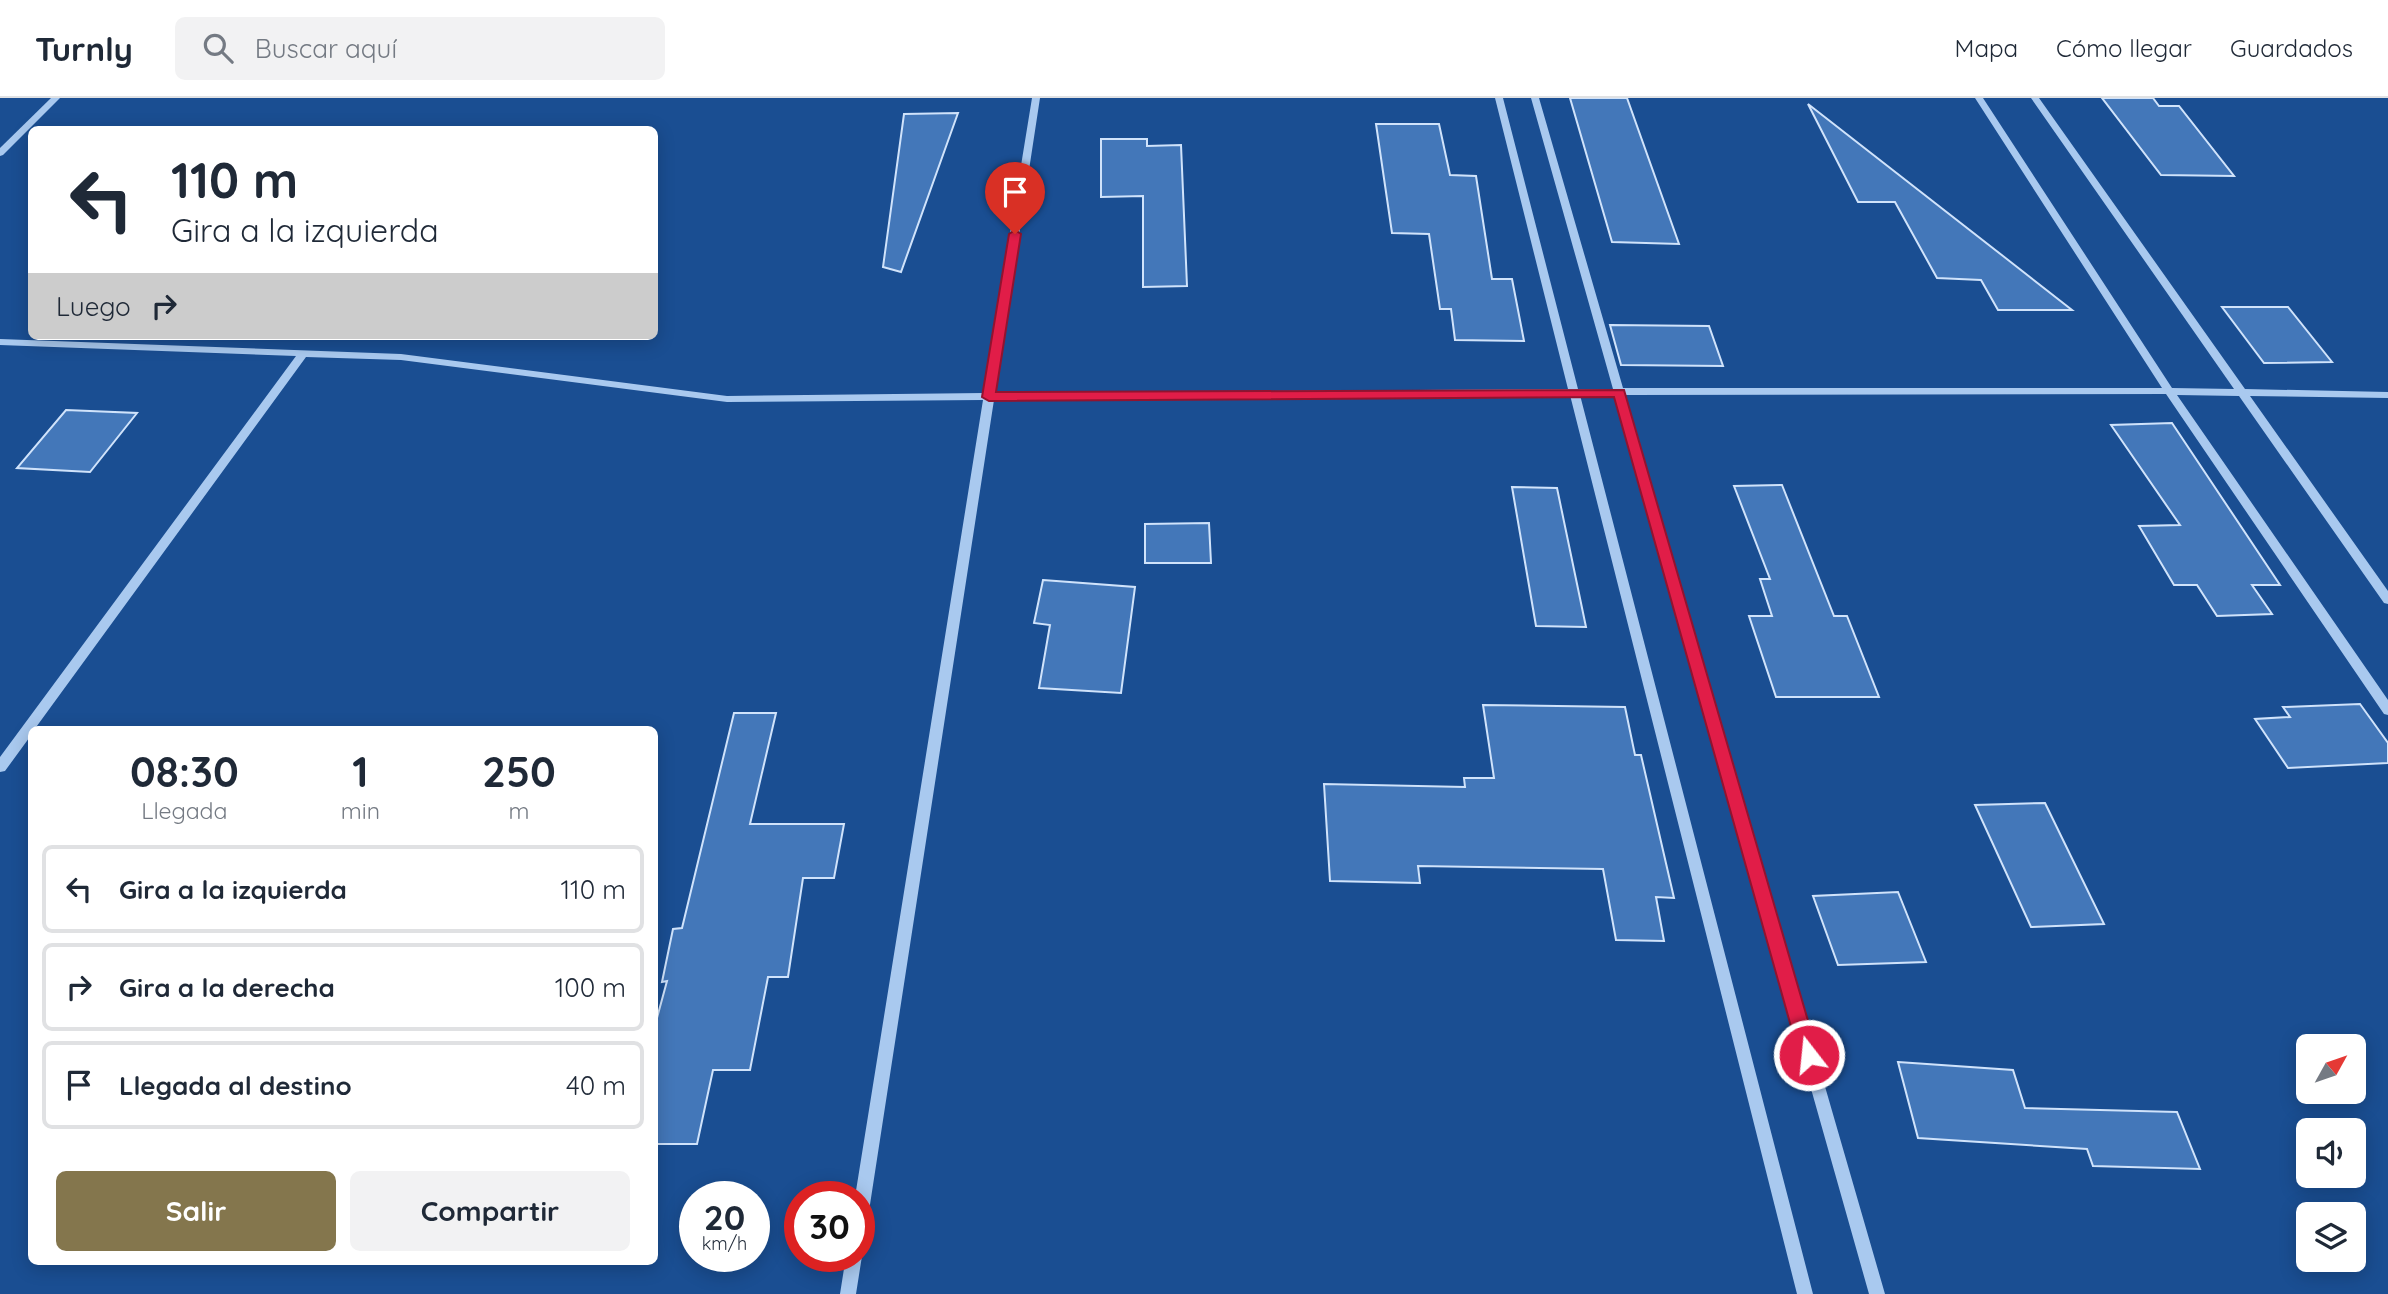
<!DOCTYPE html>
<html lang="es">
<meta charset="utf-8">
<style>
:root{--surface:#fff;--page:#f2f2f3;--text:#1f2937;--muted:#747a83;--line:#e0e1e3;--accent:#84764d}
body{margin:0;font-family:Quicksand,sans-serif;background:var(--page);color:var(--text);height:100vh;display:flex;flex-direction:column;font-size:26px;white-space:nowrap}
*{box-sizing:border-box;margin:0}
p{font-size:23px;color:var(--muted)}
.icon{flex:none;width:38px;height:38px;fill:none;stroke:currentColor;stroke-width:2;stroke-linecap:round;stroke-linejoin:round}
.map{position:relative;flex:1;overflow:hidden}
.sheet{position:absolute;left:28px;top:628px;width:630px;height:539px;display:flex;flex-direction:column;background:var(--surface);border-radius:10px;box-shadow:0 4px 18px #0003}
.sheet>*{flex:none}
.banner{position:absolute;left:28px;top:28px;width:630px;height:214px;border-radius:10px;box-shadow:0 4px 18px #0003;background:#fff;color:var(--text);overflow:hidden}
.needle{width:46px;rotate:50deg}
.tools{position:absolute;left:2296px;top:936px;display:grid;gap:14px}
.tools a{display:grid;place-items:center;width:70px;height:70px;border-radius:10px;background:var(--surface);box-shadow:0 4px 18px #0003;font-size:35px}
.speed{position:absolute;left:679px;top:1083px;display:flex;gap:14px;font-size:35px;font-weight:700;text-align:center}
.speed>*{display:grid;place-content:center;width:91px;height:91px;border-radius:50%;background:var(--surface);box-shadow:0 4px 18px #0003;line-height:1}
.speed small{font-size:18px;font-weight:400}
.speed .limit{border:10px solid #d22;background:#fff;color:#111}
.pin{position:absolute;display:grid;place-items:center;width:60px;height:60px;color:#fff;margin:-72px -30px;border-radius:50% 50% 50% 0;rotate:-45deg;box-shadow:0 0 7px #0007}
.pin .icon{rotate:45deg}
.me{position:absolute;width:77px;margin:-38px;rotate:344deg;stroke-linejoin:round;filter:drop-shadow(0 0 5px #0008)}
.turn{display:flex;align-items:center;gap:24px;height:147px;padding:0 28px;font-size:32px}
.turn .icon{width:91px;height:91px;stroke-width:2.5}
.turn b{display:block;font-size:49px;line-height:60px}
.then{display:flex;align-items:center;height:66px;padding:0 28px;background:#0003;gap:14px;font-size:26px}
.eta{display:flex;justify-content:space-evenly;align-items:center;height:119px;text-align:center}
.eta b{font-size:42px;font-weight:800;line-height:49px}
.primary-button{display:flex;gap:14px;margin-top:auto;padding:14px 28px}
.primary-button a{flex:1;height:80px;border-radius:10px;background:var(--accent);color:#fff;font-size:28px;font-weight:800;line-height:80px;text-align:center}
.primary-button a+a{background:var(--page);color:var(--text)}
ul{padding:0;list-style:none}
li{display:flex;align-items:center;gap:21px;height:88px;margin:0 14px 10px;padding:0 14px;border:4px solid var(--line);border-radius:10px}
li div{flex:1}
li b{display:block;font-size:26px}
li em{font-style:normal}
header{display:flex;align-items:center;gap:42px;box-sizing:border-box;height:98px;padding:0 35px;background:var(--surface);border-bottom:2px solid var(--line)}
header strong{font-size:33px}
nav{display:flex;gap:38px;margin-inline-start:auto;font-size:24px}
.search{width:490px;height:63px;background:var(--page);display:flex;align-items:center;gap:18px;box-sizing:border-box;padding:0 24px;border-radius:10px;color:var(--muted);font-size:26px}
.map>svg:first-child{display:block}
.building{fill:#4377b9;stroke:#d0e3fb;stroke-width:2}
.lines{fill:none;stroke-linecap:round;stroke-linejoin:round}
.minor{fill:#a9c9ef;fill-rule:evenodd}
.route{fill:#e11d48;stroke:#92132f;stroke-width:2}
</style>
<header>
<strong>Turnly</strong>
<div class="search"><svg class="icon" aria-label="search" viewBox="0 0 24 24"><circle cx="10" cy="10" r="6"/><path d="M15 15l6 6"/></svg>Buscar aquí</div>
<nav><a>Mapa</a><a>Cómo llegar</a><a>Guardados</a></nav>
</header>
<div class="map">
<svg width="2388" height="1196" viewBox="0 0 2388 1196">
<rect width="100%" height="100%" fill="#1a4e92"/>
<g class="building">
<path d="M1570 0H1627L1679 146 1612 144Z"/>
<path d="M2102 0H2153L2159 8H2179L2234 78 2161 77Z"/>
<path d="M1808 6 2003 158 2072 212H1998L1981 182 1937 180 1895 104H1858Z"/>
<path d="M958 15 901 174 883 169 904 16Z"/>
<path d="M1376 26H1439L1450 77 1476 78 1492 181H1512L1524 243 1455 242 1451 211H1440L1429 136 1392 135Z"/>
<path d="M1101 41H1147V48L1181 47 1187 188 1143 189V98L1101 99Z"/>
<path d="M2222 209H2288L2332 264 2264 265Z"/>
<path d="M1610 227 1709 228 1723 268 1621 267Z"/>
<path d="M66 312 137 315 90 374 17 370Z"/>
<path d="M2172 325 2280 487H2252L2272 516 2217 518 2197 487H2174L2139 428 2180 427 2111 327Z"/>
<path d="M1782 387 1834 518H1847L1879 599H1776L1749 518H1772L1760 481H1770L1734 388Z"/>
<path d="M1512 389 1557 390 1586 529 1536 528Z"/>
<path d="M1209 425 1211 465H1145V426Z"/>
<path d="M1043 482 1135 489 1121 595 1039 590 1050 527 1034 525Z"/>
<path d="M2360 606 2388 645V665L2288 670 2255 621 2290 619 2283 609Z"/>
<path d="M1483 607 1625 609 1635 657H1641L1674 800 1656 799 1664 843 1616 842 1603 771 1418 768 1420 785 1330 783 1324 686 1465 689 1464 680H1494Z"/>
<path d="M734 615H776L750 726H844L834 780H803L788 879H768L750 972H713L697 1046H654V931L667 883 662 884 673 831 682 830Z"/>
<path d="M2045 705 2104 826 2031 829 1975 707Z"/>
<path d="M1898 794 1926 864 1838 867 1813 798Z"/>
<path d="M1898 964 2013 972 2025 1010 2177 1014 2200 1071 2093 1068 2087 1051 1918 1040Z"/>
</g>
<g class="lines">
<g class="minor">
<path d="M51 0H60L3 57 0 58V50Z"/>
<path d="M1032 0H1040L995 295 1568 291 1495 0H1503L1578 291H1613L1531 0H1539L1623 290H2162L1975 0H1983L2172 290 2234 291 2031 0H2039L2245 291 2388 294V300L2250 298 2388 493V506L2384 505 2239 298 2177 297 2388 602V617L2384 616 2166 296 1625 297 1885 1196H1869L1615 297H1580L1813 1196H1797L1570 297 994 302 867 1126 865 1132 859 1134V1099H855L983 302 727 304 401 262 306 259 34 632H32V636L5 673 0 674V659L296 258 0 247V241L401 256 727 298 984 295Z"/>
<path d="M859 1152 862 1158 856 1196H840L846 1158H859Z"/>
</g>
</g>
<path class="route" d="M1015 132 1021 136 996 294 1624 292 1818 957 1815 964 1809 967 1802 964 1799 957 1614 299 989 303 982 299 1009 136Z"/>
</svg>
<div class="tools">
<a><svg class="needle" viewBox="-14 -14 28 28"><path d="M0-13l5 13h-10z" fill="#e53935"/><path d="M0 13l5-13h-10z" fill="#747a83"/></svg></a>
<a><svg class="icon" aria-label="sound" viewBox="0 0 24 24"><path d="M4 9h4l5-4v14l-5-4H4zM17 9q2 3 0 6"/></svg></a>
<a><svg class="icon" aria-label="layers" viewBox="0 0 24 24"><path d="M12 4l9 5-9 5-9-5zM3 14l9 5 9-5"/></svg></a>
</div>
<div class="speed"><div>20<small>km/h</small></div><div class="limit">30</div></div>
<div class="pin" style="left:1015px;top:136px;background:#d93025"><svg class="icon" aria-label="arrive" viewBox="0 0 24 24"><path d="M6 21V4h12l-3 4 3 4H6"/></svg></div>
<svg class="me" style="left:1809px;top:957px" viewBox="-20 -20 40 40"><circle r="17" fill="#e11d48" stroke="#fff" stroke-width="3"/><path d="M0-11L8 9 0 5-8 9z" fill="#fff"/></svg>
<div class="banner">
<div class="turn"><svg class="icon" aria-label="left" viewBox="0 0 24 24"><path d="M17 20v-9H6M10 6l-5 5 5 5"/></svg><div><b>110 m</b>Gira a la izquierda</div></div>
<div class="then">Luego<svg class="icon" aria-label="right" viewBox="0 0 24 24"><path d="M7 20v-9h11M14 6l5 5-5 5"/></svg></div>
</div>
<section class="sheet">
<div class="eta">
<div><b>08:30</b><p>Llegada</p></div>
<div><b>1</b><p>min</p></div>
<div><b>250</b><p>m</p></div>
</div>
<ul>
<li><svg class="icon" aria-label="left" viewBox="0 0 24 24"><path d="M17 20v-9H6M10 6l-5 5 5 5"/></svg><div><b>Gira a la izquierda</b></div><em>110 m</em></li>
<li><svg class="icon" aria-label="right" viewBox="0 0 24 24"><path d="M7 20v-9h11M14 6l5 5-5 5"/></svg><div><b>Gira a la derecha</b></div><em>100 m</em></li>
<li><svg class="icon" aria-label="arrive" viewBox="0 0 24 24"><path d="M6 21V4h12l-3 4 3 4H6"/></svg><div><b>Llegada al destino</b></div><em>40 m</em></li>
</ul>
<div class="primary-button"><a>Salir</a><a>Compartir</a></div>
</section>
</div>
